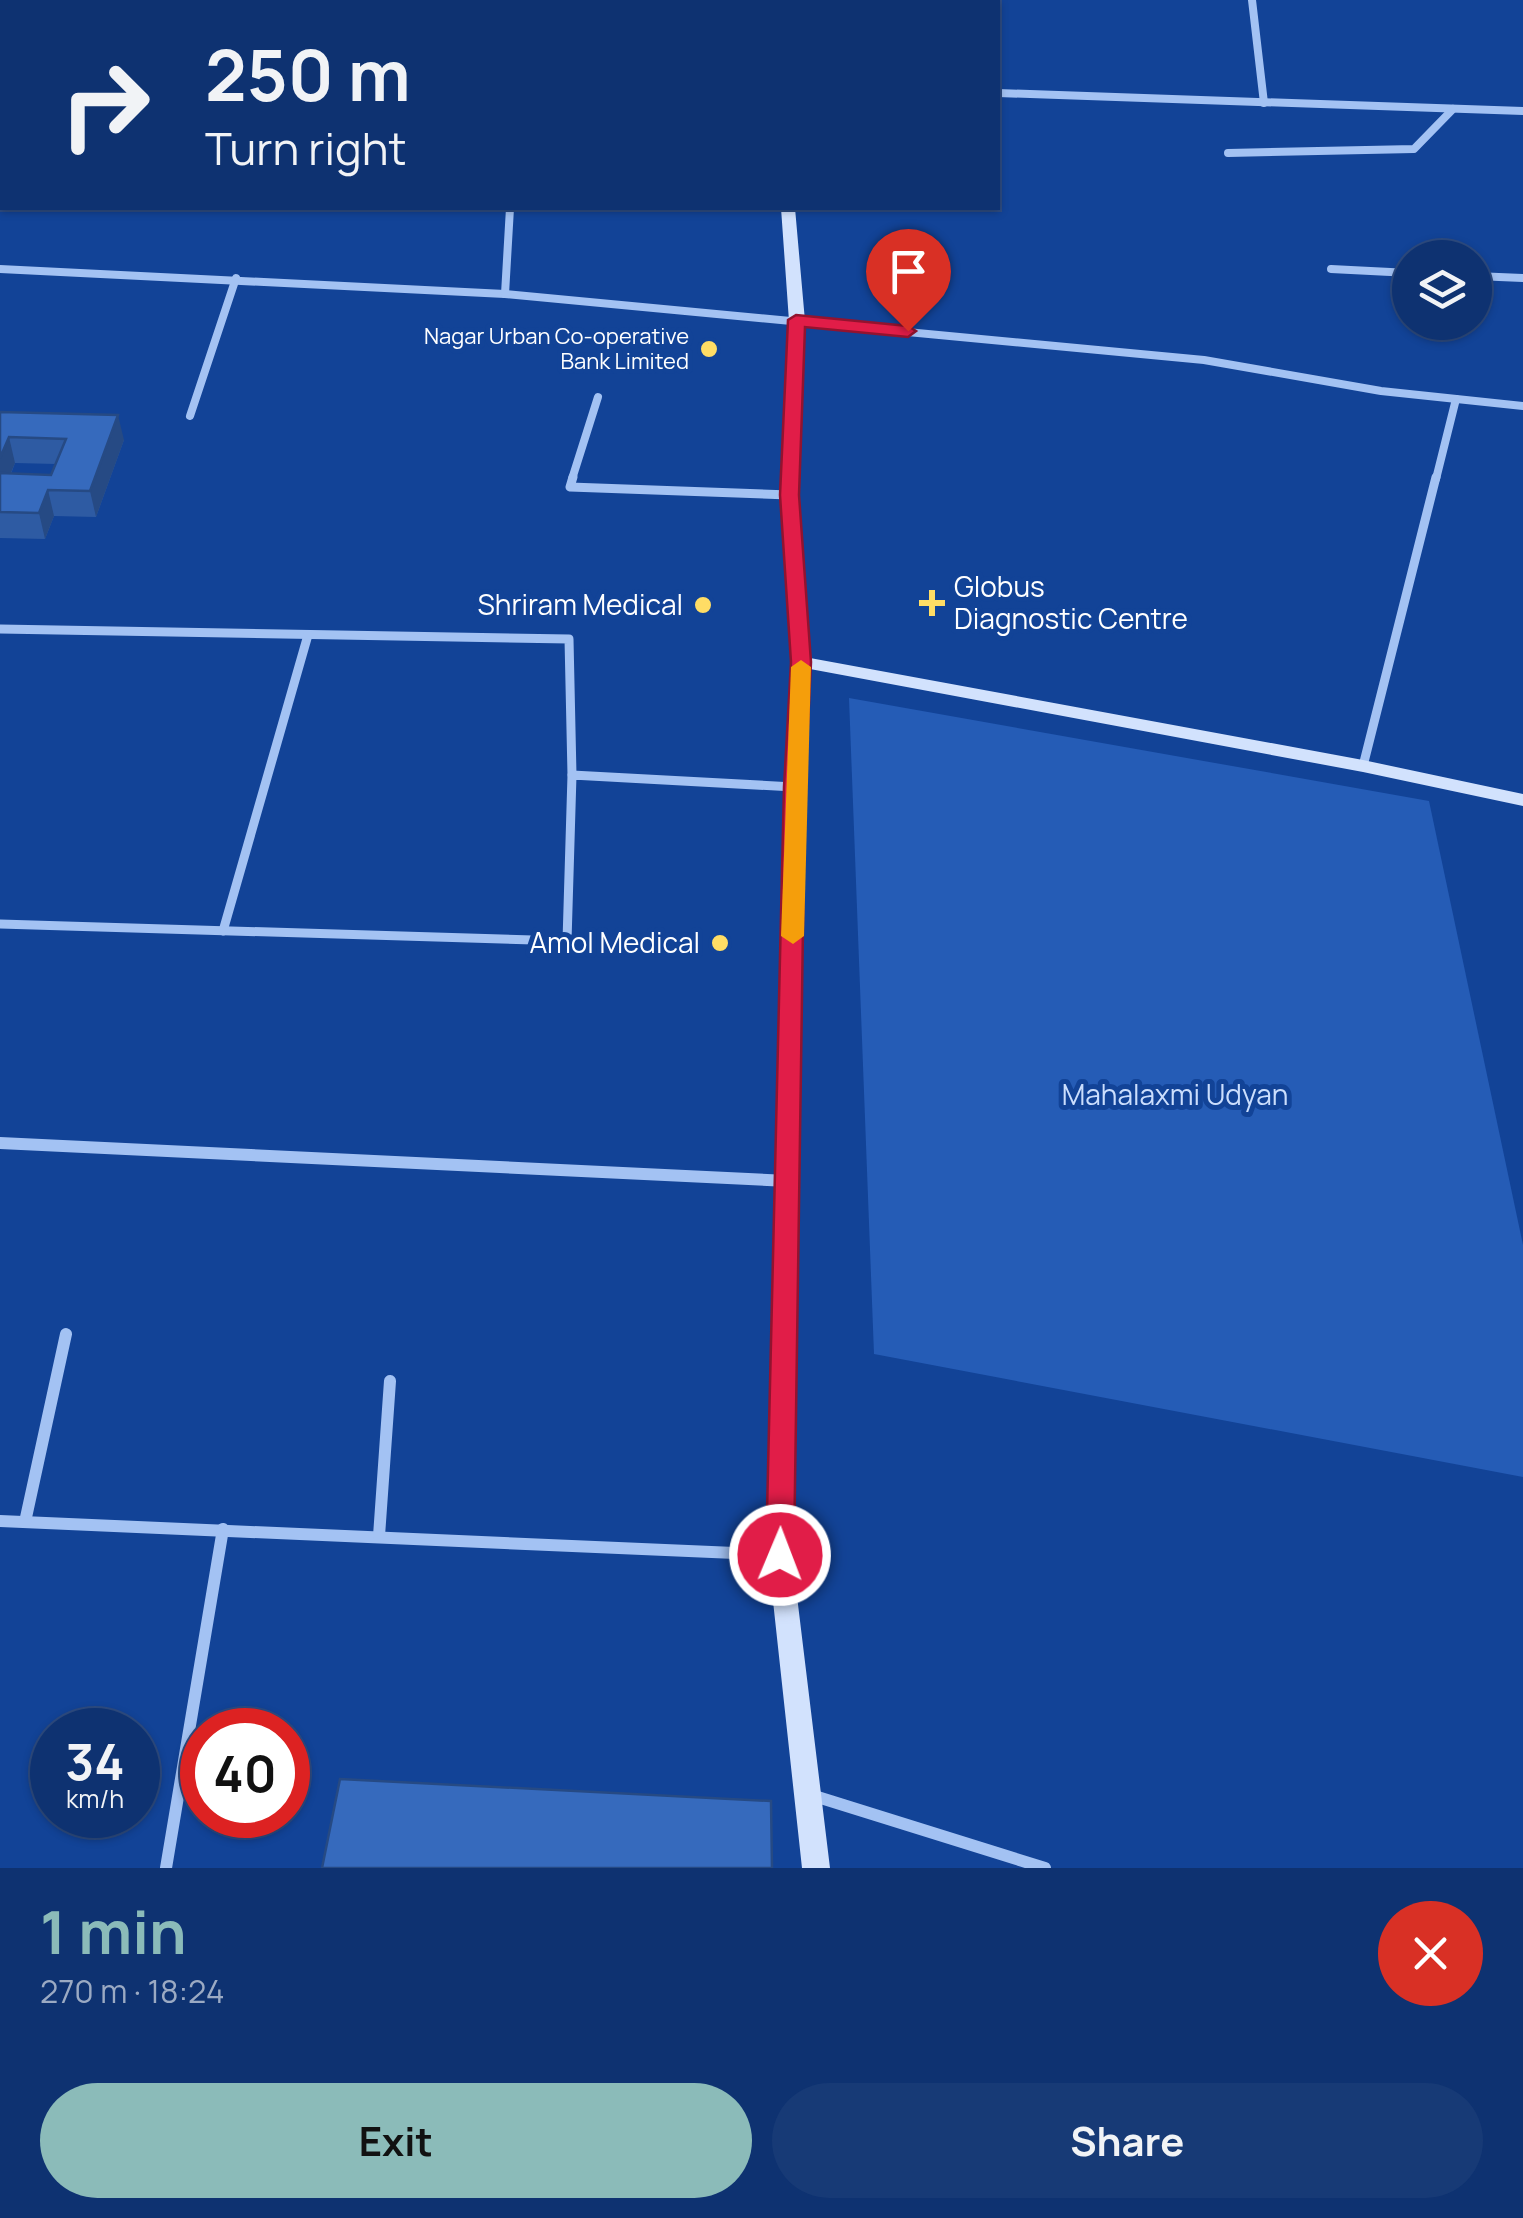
<!DOCTYPE html>
<meta charset="utf-8">
<style>
:root{--surface:#0e3271;--page:#173a76;--text:#f1f3f6;--muted:#9baac3;--line:#2e4d84;--accent:#8bbbb9}
body{margin:0;font-family:Manrope,sans-serif;background:var(--page);color:var(--text);height:100vh;display:flex;flex-direction:column;font-size:38px;white-space:nowrap}
*{box-sizing:border-box;margin:0}
p{font-size:32px;color:var(--muted)}
.icon{flex:none;width:55px;height:55px;fill:none;stroke:currentColor;stroke-width:2;stroke-linecap:round;stroke-linejoin:round}
.map{position:relative;height:1868px;overflow:hidden}
.side{display:flex;flex-direction:column;background:var(--surface);flex:1}
.side>*{flex:none}
.top-card{position:absolute;left:0px;top:0px;width:1000px;height:210px;box-shadow:0 2px 8px #0004,0 0 0 2px var(--line);background:#0e3271;color:var(--text);overflow:hidden}
.buttons{position:absolute;left:1392px;top:240px;display:grid;gap:20px}
.buttons a{display:grid;place-items:center;width:100px;height:100px;border-radius:50%;background:var(--surface);box-shadow:0 2px 8px #0004,0 0 0 2px var(--line);font-size:50px}
.speed{position:absolute;left:30px;top:1708px;display:flex;gap:20px;font-size:50px;font-weight:700;text-align:center}
.speed>*{display:grid;place-content:center;width:130px;height:130px;border-radius:50%;background:var(--surface);box-shadow:0 2px 8px #0004,0 0 0 2px var(--line);line-height:1}
.speed small{font-size:25px;font-weight:400}
.speed .limit{border:15px solid #d22;background:#fff;color:#111}
.pin{position:absolute;display:grid;place-items:center;width:85px;height:85px;color:#fff;margin:-102px -42px;border-radius:50% 50% 50% 0;rotate:-45deg;box-shadow:0 0 10px #0007}
.pin .icon{rotate:45deg}
.me{position:absolute;width:110px;margin:-55px;rotate:1deg;stroke-linejoin:round;filter:drop-shadow(0 0 8px #0008)}
.turn{display:flex;align-items:center;gap:35px;height:210px;padding:0 40px;font-size:45px}
.turn .icon{width:130px;height:130px;stroke-width:2.5}
.turn b{display:block;font-size:70px;line-height:85px}
.round{display:grid;place-items:center;flex:none;width:105px;height:105px;border-radius:52px;background:var(--page)}
.overview{display:flex;align-items:center;justify-content:space-between;height:170px;padding:0 40px}
h1{font-size:60px;font-weight:700;line-height:75px;color:var(--accent)}
.primary-button{display:flex;gap:20px;margin-top:auto;padding:20px 40px}
.primary-button a{flex:1;height:115px;border-radius:60px;background:var(--accent);color:#111;font-size:40px;font-weight:700;line-height:115px;text-align:center}
.primary-button a+a{background:var(--page);color:var(--text)}
.map>svg:first-child{display:block}
.green{fill:#255cb6}
.lines{fill:none;stroke-linecap:round;stroke-linejoin:round}
.street-far2{stroke:#a3c2f3;stroke-width:8}
.street-far1{stroke:#a3c2f3;stroke-width:9}
.street{stroke:#a3c2f3;stroke-width:12}
.secondary{fill:#d2e2fd;fill-rule:evenodd}
.wall{fill:#2e5ba3;fill-rule:evenodd}
.shaded-wall{fill:#264a84}
.building{fill:#366abd;stroke:#264a84;stroke-width:2.5}
.route{fill:#e11d48;stroke:#92132f;stroke-width:2.5}
.slow{fill:#f59e0b}
.poi-dot{fill:#ffdd65;stroke:#124397;stroke-width:4}
.labels{text-anchor:middle;stroke-width:10;stroke-linejoin:round;paint-order:stroke}
.far-poi-label{font-size:22px;fill:#fff;stroke:#124397;text-anchor:end}
.poi-label{font-size:28px;fill:#fff;stroke:#124397;text-anchor:end}
.park-label{font-size:28px;fill:#cbdefd;stroke:#124397}
</style>
<div class="map">
<svg width="1523" height="1868" viewBox="0 0 1523 1868">
<rect width="100%" height="100%" fill="#124397"/>
<path class="green" d="M849 698 1429 801 1523 1245V1477L874 1354Z"/>
<g class="lines">
<g class="street-far2">
<path d="M1252 0 1264 103"/>
<path d="M998 93 1523 111"/>
<path d="M1228 153 1414 149 1453 109"/>
<path d="M0 269 505 294 1204 360 1381 391 1523 406"/>
<path d="M1331 269 1410 273"/>
<path d="M1475 276 1523 278"/>
<path d="M505 294 510 208"/>
<path d="M190 416 236 278"/>
<path d="M572 479 598 397"/>
<path d="M1436 479 1456 399"/>
</g>
<g class="street-far1">
<path d="M573 477 570 487 789 495"/>
<path d="M0 629 569 639 572 775"/>
<path d="M1363 766 1436 477"/>
<path d="M0 924 567 941 572 775 794 787"/>
<path d="M223 931 308 635"/>
</g>
<g class="street">
<path d="M0 1143 788 1181"/>
<path d="M0 1521 779 1555"/>
<path d="M25 1522 66 1334"/>
<path d="M379 1536 390 1381"/>
<path d="M808 1794 1045 1868"/>
<path d="M166 1868 223 1529"/>
</g>
<g class="secondary">
<rect x="762" y="0" width="12" height="2"/>
<path d="M781 208H795L805 321 797 495 810 658 1363 760 1523 794V806L1363 772 810 669 803 787 792 1555 830 1868H802L768 1555 785 787 792 662 781 495 789 321Z"/>
</g>
</g>
<g class="wall">
<path d="M0 118 2 119V166H0Z"/>
<path d="M0 412 124 440 96 517 54 516 45 539 0 538ZM15 463 56 464 51 475 11 474Z"/>
</g>
<g class="shaded-wall">
<path d="M118 415 124 440 96 517 90 491Z"/>
<path d="M9 437 15 463 0 499V458Z"/>
<path d="M48 490 54 516 45 539 39 513Z"/>
</g>
<g class="building">
<path d="M0 118 2 119V150H0Z"/>
<path d="M0 412 118 415 90 491 48 490 39 513 0 512V473L51 475 66 439 9 437 0 458Z"/>
<path d="M340 1779 771 1801 772 1868H322Z"/>
</g>
<path class="route" d="M796 315 908 326 916 331 908 337 805 327 799 495 811 662 805 787 794 1555 790 1563 780 1567 770 1563 766 1555 784 787 791 662 780 495 788 320Z"/>
<path class="slow" d="M801 660 811 667 804 936 793 944 781 936 791 667Z"/>
<g class="poi-dot">
<circle cx="709" cy="349" r="10"/>
<path d="M927 588h10v10h10v10h-10v10h-10v-10h-10v-10h10z"/>
<circle cx="703" cy="605" r="10"/>
<circle cx="720" cy="943" r="10"/>
</g>
<g class="labels">
<g class="far-poi-label">
<text x="689" y="344">Nagar Urban Co-operative<tspan x="689" dy="25">Bank Limited</tspan></text>
</g>
<g class="poi-label">
<text x="954" y="597" text-anchor="start">Globus<tspan x="954" dy="32">Diagnostic Centre</tspan></text>
<text x="683" y="615">Shriram Medical</text>
<text x="700" y="953">Amol Medical</text>
</g>
<g class="park-label">
<text x="1175" y="1105">Mahalaxmi Udyan</text>
</g>
</g>
</svg>
<div class="buttons">
<a><svg class="icon" aria-label="layers" viewBox="0 0 24 24"><path d="M12 4l9 5-9 5-9-5zM3 14l9 5 9-5"/></svg></a>
</div>
<div class="speed"><div>34<small>km/h</small></div><div class="limit">40</div></div>
<div class="pin" style="left:908px;top:331px;background:#d93025"><svg class="icon" aria-label="arrive" viewBox="0 0 24 24"><path d="M6 21V4h12l-3 4 3 4H6"/></svg></div>
<svg class="me" style="left:780px;top:1555px" viewBox="-20 -20 40 40"><circle r="17" fill="#e11d48" stroke="#fff" stroke-width="3"/><path d="M0-11L8 9 0 5-8 9z" fill="#fff"/></svg>
<div class="top-card">
<div class="turn"><svg class="icon" aria-label="right" viewBox="0 0 24 24"><path d="M7 20v-9h11M14 6l5 5-5 5"/></svg><div><b>250 m</b>Turn right</div></div>
</div>
</div>
<section class="side">
<div class="overview"><div><h1>1 min</h1><p>270 m · 18:24</p></div><a class="round" style="background:#d93025;color:#fff"><svg class="icon" aria-label="close" viewBox="0 0 24 24"><path d="M6 6l12 12M18 6L6 18"/></svg></a></div>
<div class="primary-button"><a>Exit</a><a>Share</a></div>
</section>
